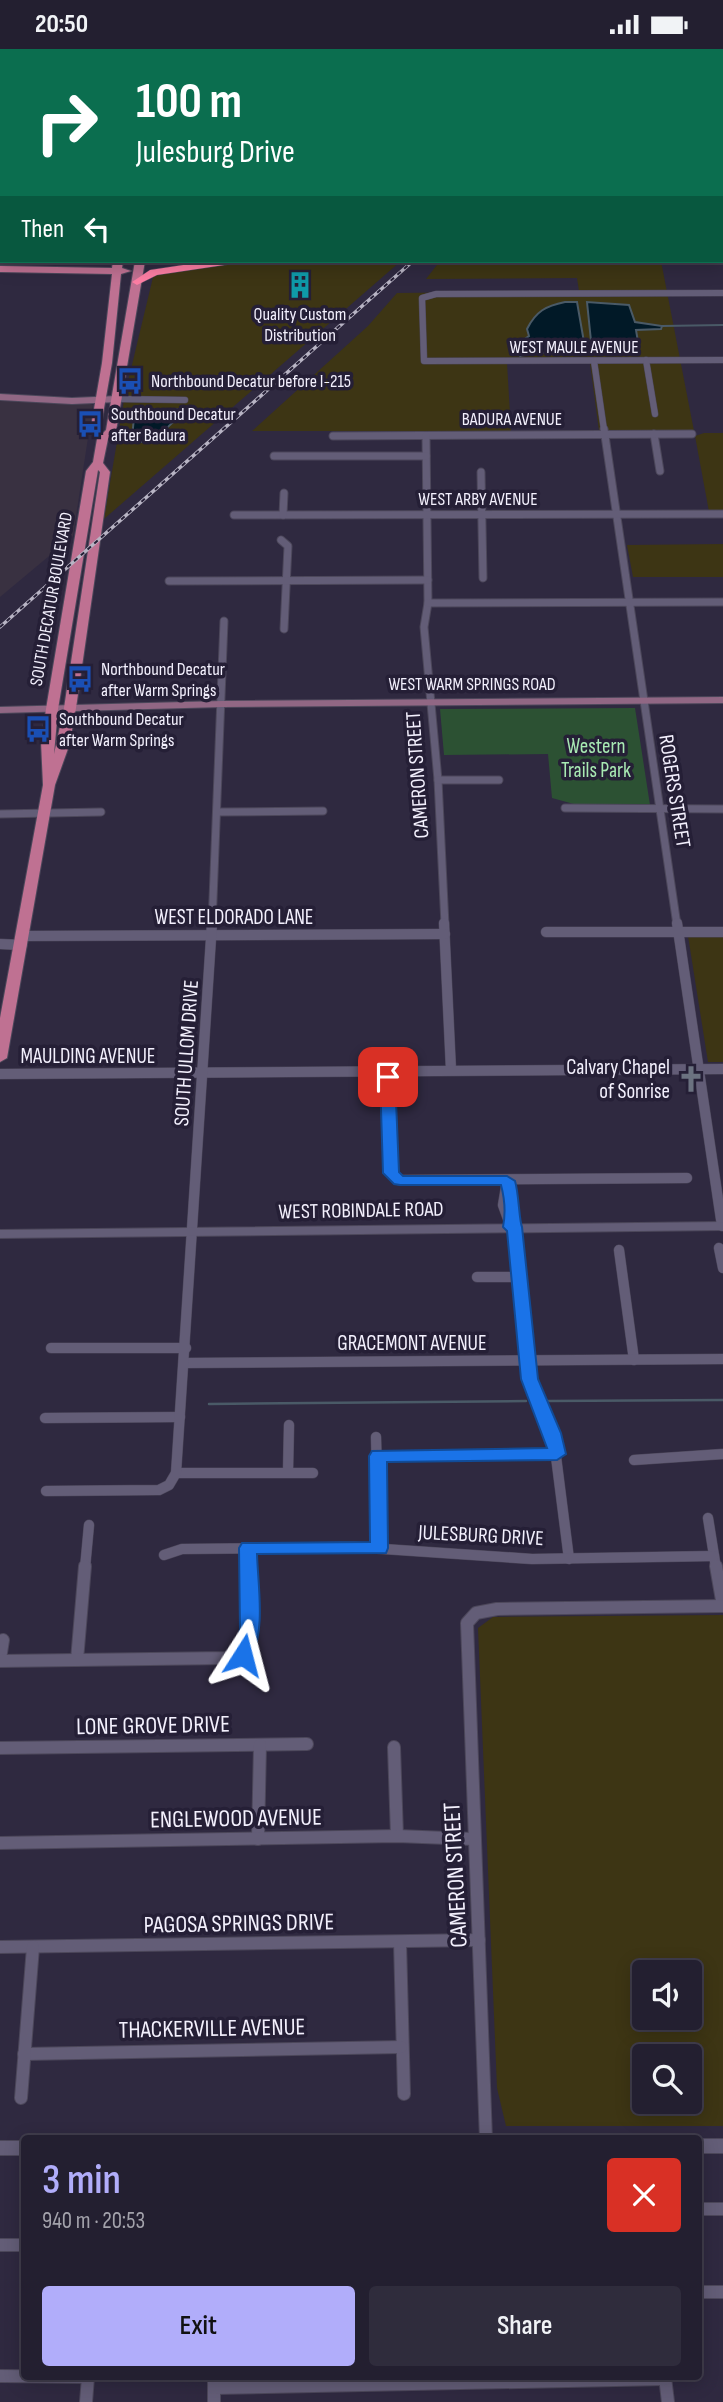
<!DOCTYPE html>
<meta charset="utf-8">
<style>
:root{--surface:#231f30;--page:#2f2c3c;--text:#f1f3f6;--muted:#a3a2ab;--line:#403d4c;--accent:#b1adfa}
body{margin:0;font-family:"Sofia Sans Condensed",sans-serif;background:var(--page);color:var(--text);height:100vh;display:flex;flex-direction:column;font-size:26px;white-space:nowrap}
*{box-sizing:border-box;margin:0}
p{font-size:23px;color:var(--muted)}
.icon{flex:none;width:38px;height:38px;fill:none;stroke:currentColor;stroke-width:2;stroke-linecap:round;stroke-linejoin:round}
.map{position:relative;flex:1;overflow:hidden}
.panel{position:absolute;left:21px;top:2086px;width:681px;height:245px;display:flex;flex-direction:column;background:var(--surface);border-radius:7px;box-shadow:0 4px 18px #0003,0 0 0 2px var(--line)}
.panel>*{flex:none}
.banner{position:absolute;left:0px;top:0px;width:724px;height:214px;box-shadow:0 4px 18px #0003,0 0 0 2px var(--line);background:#0b6e4f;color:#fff;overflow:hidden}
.tools{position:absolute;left:632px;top:1911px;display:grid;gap:14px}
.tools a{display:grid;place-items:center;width:70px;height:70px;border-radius:7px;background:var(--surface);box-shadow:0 4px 18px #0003,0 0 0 2px var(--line);font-size:35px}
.pin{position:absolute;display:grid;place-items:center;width:60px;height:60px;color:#fff;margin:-30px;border-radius:14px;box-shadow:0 4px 10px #0006}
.me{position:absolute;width:77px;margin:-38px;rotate:9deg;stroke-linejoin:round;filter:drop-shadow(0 0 5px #0008)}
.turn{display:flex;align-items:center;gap:24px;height:147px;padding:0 21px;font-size:32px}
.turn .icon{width:91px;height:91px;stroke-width:2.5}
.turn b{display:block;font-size:49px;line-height:60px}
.then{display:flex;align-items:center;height:66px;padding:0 21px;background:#0003;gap:14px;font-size:26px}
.round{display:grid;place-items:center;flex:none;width:74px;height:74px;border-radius:7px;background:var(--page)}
.summary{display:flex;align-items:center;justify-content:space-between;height:119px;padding:0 21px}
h1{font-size:42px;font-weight:600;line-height:52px;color:var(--accent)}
.primary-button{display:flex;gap:14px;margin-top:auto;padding:14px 21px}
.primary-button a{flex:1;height:80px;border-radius:7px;background:var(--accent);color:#111;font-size:28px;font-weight:600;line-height:80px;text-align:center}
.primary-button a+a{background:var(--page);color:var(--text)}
.status{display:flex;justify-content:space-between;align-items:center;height:49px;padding:0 35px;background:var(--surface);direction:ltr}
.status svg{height:19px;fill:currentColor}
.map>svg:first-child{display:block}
.industrial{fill:#393141}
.green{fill:#2c5133}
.sand{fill:#3d3514;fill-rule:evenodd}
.water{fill:#011927;stroke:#4a5a67;stroke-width:2}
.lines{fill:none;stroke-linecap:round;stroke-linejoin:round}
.stream-far1{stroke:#4a5a67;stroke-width:2}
.stream{stroke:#4a5a67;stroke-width:2.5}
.minor-far3-casing{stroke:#4c475a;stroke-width:7}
.minor-far2-casing{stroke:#4c475a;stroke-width:9}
.minor-far1-casing{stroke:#4c475a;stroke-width:11}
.minor-casing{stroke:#4c475a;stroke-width:14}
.tertiary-casing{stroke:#4c475a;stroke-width:2}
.secondary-casing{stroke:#4c475a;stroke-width:2}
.primary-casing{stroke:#4c475a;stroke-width:2}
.motorway-casing{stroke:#4c475a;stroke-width:1}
.minor-far3{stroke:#635d77;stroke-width:6}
.minor-far2{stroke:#635d77;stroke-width:7}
.minor-far1{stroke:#635d77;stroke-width:10}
.minor{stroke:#635d77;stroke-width:12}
.tertiary{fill:#635d77;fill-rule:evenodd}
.secondary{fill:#916784;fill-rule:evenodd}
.primary{fill:#bf7192;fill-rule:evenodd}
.motorway{fill:#fd7ea4;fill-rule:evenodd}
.rail-casing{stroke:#b8b4c4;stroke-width:3.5}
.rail{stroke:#251f36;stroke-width:2;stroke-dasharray:4.5;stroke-linecap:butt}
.route{fill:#1a73e8;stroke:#114b97;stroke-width:2}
.labels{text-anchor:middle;stroke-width:7;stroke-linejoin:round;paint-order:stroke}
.far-poi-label{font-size:18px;fill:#f3f0fd;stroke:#251f36;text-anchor:start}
.far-street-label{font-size:18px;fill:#f3f0fd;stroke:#251f36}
.park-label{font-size:21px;fill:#a8e9b3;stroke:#251f36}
.street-label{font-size:21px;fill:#f3f0fd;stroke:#251f36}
.poi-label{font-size:21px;fill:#f3f0fd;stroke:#251f36;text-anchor:end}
.near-street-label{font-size:24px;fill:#f3f0fd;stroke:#251f36}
</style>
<div class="status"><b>20:50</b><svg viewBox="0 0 49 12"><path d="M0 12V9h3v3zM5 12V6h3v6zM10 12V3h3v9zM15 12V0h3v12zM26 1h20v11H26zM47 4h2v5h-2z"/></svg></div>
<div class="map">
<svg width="723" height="2353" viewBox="0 0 723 2353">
<rect width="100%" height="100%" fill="#2f2940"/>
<path class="industrial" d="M0 352 87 354 93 356 73 487 0 548Z"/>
<path class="green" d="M635 659 650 756 581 757 552 749 548 705 444 706 440 660Z"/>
<g class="sand">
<path d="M238 212H401L104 470 125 345 154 224Z"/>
<path d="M440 212H661L694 382H599L590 314H507L511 382H252L368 277 397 244 579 242 577 229 426 230Z"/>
<path d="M704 384H723V468H710L695 387Z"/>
<path d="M723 495V528H633L627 496Z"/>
<path d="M688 887H723V1013H708Z"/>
<path d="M723 1566V2077H506L497 2039 478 1579 493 1568ZM644 1923H690V1969H644ZM690 2007V2053H644V2007Z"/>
</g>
<g class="water">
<path d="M565 253H577L584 293 591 292 587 253 629 256 635 273 662 277 661 280 636 281 639 299 631 303 517 304 520 293 529 287 527 280C536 262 546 257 565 253Z"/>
<path d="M187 360 193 362C188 366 183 367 177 370 162 381 153 401 132 390L134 368 138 361Z"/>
</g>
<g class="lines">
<g class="stream-far1">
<path d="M662 277 723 276"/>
<path d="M520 307 530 305"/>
</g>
<g class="stream">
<path d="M547 1352 723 1351"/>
<path d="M209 1355 526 1352"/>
</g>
<defs>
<g id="minor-far3">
<path d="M0 124 2 118"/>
<path d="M723 244 436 245 422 249 424 312 723 311"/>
<path d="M646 311 655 365"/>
<path d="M594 312 604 381"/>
<path d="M117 350 185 351"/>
</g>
<g id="minor-far2">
<path d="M604 380 677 876"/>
<path d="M654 385 660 422"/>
<path d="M333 387 692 385"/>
<path d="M426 387 428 554 424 578 438 731 445 876"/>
<path d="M274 407H426"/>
<path d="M481 423 483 529"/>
<path d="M234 466 723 465"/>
<path d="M283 466 284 444"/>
<path d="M281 491 288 497 284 580"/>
<path d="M169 532 428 531"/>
<path d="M428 554 723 553"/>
<path d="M438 731H499"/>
<path d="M565 759 723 760"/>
<path d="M218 763 323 762"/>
<path d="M0 765 101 763"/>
<path d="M212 876 224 572"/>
</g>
<g id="minor-far1">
<path d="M444 874 451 1021"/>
<path d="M677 874 722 1177"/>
<path d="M546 883H723"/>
<path d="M24 887 445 885"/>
<path d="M0 895 22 896"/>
<path d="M388 1022 391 1124 399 1131 687 1129"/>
<path d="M0 1025 723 1020"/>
<path d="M507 1132 503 1156 511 1178"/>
<path d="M507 1132 514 1166 511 1178"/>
<path d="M514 1178 529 1330 553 1384 569 1510"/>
<path d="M719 1199 723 1219"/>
<path d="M619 1201 634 1311"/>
<path d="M477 1228H520"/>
<path d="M51 1299H186"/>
<path d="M185 1314 723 1310"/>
<path d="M45 1369 180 1368"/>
<path d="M376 1388 379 1499"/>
<path d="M378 1407 557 1405"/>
<path d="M634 1411 723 1405"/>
<path d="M288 1423 289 1376"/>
<path d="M176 1424H313"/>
<path d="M46 1442 159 1441 169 1436 176 1424 212 874"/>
<path d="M708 1469 716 1519"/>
<path d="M248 1499V1519"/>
<path d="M164 1506 182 1500 354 1498 532 1510 714 1507"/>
<path d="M85 1519 89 1476"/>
</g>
<g id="minor">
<path d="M716 1517 723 1557"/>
<path d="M0 1610 3 1591"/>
<path d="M77 1611 85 1517"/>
<path d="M0 1612 226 1609 243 1606 249 1581 248 1517"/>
<path d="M394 1698 397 1787"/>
<path d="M0 1699 307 1695"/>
<path d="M258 1790 260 1696"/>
<path d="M0 1794 397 1787 473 1790"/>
<path d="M400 1893 404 2045"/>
<path d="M0 1898 479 1891"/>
<path d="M24 2005 401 1998"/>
<path d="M21 2049 33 1898"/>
<path d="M486 2090 467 1574 476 1564 497 1560 723 1557"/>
<path d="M698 2160H723"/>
<path d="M0 2196H24"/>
<path d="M698 2243H723"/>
<path d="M0 2327 88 2328"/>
<path d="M214 2328V2353"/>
<path d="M665 2328 668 2353"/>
<path d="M214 2339 665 2330"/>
<path d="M86 2353 88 2328"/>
</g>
<g id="tertiary">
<path d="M688 0H694L695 2H689Z"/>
<path d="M723 1173V1181L0 1189V1181Z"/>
<rect x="698" y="2090" width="25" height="14"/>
<rect x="0" y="2092" width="24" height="14"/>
</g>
<g id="secondary">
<rect x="0" y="75" width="2" height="4"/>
<path d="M0 345 72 349 117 347 122 350 117 353 72 355 0 351Z"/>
<path d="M723 648V654L222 658 0 664V658L222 652Z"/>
</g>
<g id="primary">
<path d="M150 0H158L149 2Z"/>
<rect x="161" y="0" width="8" height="2"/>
<rect x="0" y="164" width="2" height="6"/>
<path d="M113 212H123L122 219 131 222 121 225 112 314 100 382 103 384 106 381 135 212H145L116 382 108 390 103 414 110 423 76 659 69 697 55 736 7 1009 0 1013V969L43 736 41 693 46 660 86 422 93 413 97 390 90 383 102 314 112 225 0 223V217L112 219ZM98 421 100 423 64 659 54 705 58 660Z"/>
</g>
<g id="motorway">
<rect x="0" y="195" width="2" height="6"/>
<path d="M210 212H236L231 215 157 226 137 236 132 233 150 221Z"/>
</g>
</defs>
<use href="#minor-far3" class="minor-far3-casing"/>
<use href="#minor-far2" class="minor-far2-casing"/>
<use href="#minor-far1" class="minor-far1-casing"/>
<use href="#minor" class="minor-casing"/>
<use href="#tertiary" class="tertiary-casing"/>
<use href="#secondary" class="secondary-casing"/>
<use href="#primary" class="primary-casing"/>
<use href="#motorway" class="motorway-casing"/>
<use href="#minor-far3" class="minor-far3"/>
<use href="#minor-far2" class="minor-far2"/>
<use href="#minor-far1" class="minor-far1"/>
<use href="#minor" class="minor"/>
<use href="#tertiary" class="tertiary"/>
<use href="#secondary" class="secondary"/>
<use href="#primary" class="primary"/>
<use href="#motorway" class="motorway"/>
<defs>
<path id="rail" d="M0 578 413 212"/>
</defs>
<use href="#rail" class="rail-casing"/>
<use href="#rail" class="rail"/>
</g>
<path class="route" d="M388 1024 395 1028 399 1123 403 1127H507L515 1132C519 1145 519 1171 522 1178L538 1330 561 1384 566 1405 557 1411 387 1413 388 1499 386 1504 257 1505C258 1537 266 1582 250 1611H236L234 1606 240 1581 239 1499 242 1494 370 1493 369 1407 372 1402 547 1399 521 1330 507 1182 503 1178C506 1163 505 1151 501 1136H400L394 1135 383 1124 380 1028Z"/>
<defs>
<symbol id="building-bare" viewBox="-9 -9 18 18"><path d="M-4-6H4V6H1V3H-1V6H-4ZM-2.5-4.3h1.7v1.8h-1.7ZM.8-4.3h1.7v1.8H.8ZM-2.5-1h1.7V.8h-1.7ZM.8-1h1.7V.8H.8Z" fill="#0f9aa8" stroke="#251f36" stroke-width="2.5" paint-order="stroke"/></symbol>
<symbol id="bus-bare" viewBox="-9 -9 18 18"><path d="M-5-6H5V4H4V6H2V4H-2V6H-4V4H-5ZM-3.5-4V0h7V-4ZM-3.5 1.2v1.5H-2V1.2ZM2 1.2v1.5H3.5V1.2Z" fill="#1a4fb4" stroke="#251f36" stroke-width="2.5" paint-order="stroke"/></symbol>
<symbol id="church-bare" viewBox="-9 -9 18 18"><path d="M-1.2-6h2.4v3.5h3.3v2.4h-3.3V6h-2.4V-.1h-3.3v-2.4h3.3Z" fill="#6b7280" stroke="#251f36" stroke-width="2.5" paint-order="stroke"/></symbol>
</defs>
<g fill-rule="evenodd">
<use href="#building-bare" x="281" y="217" width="38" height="38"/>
<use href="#bus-bare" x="111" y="313" width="38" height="38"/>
<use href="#bus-bare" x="71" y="356" width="38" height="38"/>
<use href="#bus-bare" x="61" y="611" width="38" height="38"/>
<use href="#bus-bare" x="19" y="661" width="38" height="38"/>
<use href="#church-bare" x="672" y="1011" width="38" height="38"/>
</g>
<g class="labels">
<g class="far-poi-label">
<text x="300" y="271" text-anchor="middle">Quality Custom<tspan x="300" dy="21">Distribution</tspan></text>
<text x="151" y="338">Northbound Decatur before I-215</text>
<text x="111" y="371">Southbound Decatur<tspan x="111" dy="21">after Badura</tspan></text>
<text x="101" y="626">Northbound Decatur<tspan x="101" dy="21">after Warm Springs</tspan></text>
<text x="59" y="676">Southbound Decatur<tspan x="59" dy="21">after Warm Springs</tspan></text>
</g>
<g class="far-street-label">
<text x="574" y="304">WEST MAULE AVENUE</text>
<text x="512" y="376">BADURA AVENUE</text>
<text x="478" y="456">WEST ARBY AVENUE</text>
<text transform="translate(51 550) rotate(-80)" y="6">SOUTH DECATUR BOULEVARD</text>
<text x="472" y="641">WEST WARM SPRINGS ROAD</text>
</g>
<g class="park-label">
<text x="596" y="704">Western<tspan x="596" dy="24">Trails Park</tspan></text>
</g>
<g class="street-label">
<text transform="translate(417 726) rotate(-94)" y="7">CAMERON STREET</text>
<text transform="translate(675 742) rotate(81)" y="7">ROGERS STREET</text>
<text x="234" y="875">WEST ELDORADO LANE</text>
<text transform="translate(186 1004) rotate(-86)" y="7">SOUTH ULLOM DRIVE</text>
<text x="88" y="1014">MAULDING AVENUE</text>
<text transform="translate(361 1161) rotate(-1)" y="7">WEST ROBINDALE ROAD</text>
<text x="412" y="1301">GRACEMONT AVENUE</text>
<text transform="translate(481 1486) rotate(3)" y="7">JULESBURG DRIVE</text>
</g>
<g class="poi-label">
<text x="670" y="1025">Calvary Chapel<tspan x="670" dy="24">of Sonrise</tspan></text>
</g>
<g class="near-street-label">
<text transform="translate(153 1676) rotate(-1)" y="8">LONE GROVE DRIVE</text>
<text transform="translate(236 1769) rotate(-1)" y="8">ENGLEWOOD AVENUE</text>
<text transform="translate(455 1826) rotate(-93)" y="8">CAMERON STREET</text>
<text transform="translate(239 1874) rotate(-1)" y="8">PAGOSA SPRINGS DRIVE</text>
<text transform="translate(212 1979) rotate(-1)" y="8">THACKERVILLE AVENUE</text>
</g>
</g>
</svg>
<div class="tools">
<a><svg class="icon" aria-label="sound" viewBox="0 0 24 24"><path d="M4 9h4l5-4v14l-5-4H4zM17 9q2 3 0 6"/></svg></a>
<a><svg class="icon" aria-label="search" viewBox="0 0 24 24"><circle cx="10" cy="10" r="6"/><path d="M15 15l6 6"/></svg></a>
</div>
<div class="pin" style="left:388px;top:1028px;background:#d93025"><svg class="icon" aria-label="arrive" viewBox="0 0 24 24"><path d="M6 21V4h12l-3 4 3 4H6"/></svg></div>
<svg class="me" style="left:243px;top:1606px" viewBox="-20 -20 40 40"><path d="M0-17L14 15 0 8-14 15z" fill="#1a73e8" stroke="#fff" stroke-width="4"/></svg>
<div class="banner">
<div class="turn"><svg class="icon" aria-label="right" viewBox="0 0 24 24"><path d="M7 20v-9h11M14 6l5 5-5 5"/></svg><div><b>100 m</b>Julesburg Drive</div></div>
<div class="then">Then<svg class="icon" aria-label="left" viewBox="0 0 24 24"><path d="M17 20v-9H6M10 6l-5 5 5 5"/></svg></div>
</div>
<section class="panel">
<div class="summary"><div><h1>3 min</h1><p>940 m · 20:53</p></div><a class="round" style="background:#d93025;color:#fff"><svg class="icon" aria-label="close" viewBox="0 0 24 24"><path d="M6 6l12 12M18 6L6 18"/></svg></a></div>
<div class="primary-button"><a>Exit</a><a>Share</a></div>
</section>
</div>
